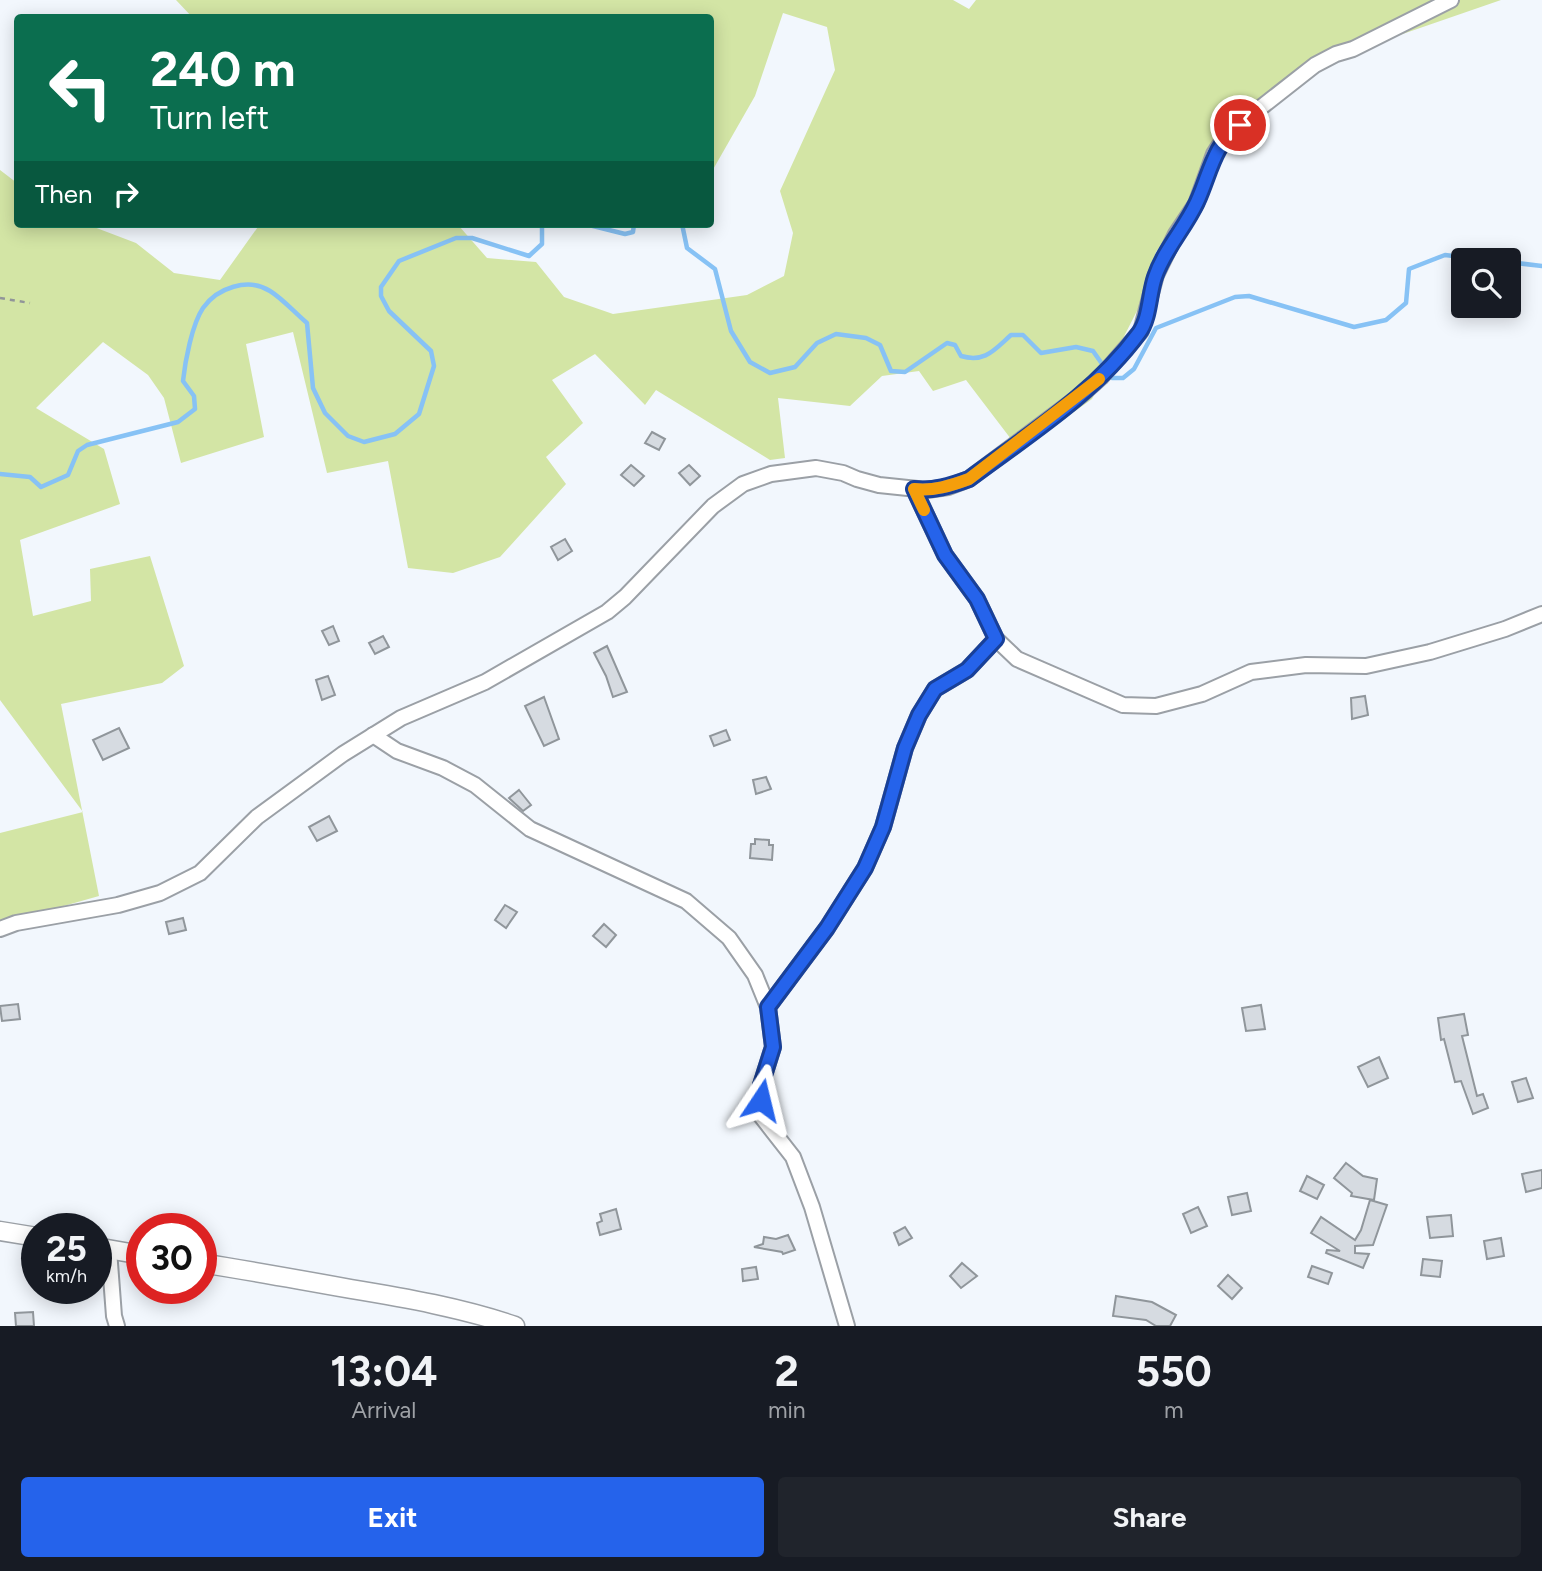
<!DOCTYPE html>
<style>
:root{--surface:#171b24;--page:#20242c;--text:#f1f3f6;--muted:#9ea1a6;--accent:#2563eb}
body{margin:0;font-family:Figtree,sans-serif;background:var(--page);color:var(--text);height:100vh;display:flex;flex-direction:column;font-size:26px;white-space:nowrap}
*{box-sizing:border-box;margin:0}
p{font-size:23px;color:var(--muted)}
.icon{flex:none;width:38px;height:38px;fill:none;stroke:currentColor;stroke-width:2;stroke-linecap:round;stroke-linejoin:round}
.map{position:relative;height:1326px;overflow:hidden}
.sheet{display:flex;flex-direction:column;background:var(--surface);flex:1}
.sheet>*{flex:none}
.guide{position:absolute;left:14px;top:14px;width:700px;height:214px;border-radius:7px;box-shadow:0 4px 18px #0003;background:#0b6e4f;color:#fff;overflow:hidden}
.tools{position:absolute;left:1451px;top:248px;display:grid;gap:14px}
.tools a{display:grid;place-items:center;width:70px;height:70px;border-radius:7px;background:var(--surface);box-shadow:0 4px 18px #0003;font-size:35px}
.speed{position:absolute;left:21px;top:1213px;display:flex;gap:14px;font-size:35px;font-weight:700;text-align:center}
.speed>*{display:grid;place-content:center;width:91px;height:91px;border-radius:50%;background:var(--surface);box-shadow:0 4px 18px #0003;line-height:1}
.speed small{font-size:18px;font-weight:400}
.speed .limit{border:10px solid #d22;background:#fff;color:#111}
.pin{position:absolute;display:grid;place-items:center;width:60px;height:60px;color:#fff;margin:-30px;border:4px solid #fff;border-radius:50%;box-shadow:0 2px 7px #0007}
.me{position:absolute;width:77px;margin:-38px;rotate:10deg;stroke-linejoin:round;filter:drop-shadow(0 0 5px #0008)}
.turn{display:flex;align-items:center;gap:24px;height:147px;padding:0 21px;font-size:32px}
.turn .icon{width:91px;height:91px;stroke-width:2.5}
.turn b{display:block;font-size:49px;line-height:60px}
.then{display:flex;align-items:center;height:66px;padding:0 21px;background:#0003;gap:14px;font-size:26px}
.eta{display:flex;justify-content:space-evenly;align-items:center;height:119px;text-align:center}
.eta b{font-size:42px;font-weight:700;line-height:49px}
.primary-button{display:flex;gap:14px;margin-top:auto;padding:14px 21px}
.primary-button a{flex:1;height:80px;border-radius:7px;background:var(--accent);color:#fff;font-size:28px;font-weight:700;line-height:80px;text-align:center}
.primary-button a+a{background:var(--page);color:var(--text)}
.map>svg:first-child{display:block}
.green{fill:#d3e5a5}
.lines{fill:none;stroke-linecap:round;stroke-linejoin:round}
.stream{stroke:#87c2f5;stroke-width:4.5}
.building{fill:#d6dbe1;stroke:#90969b;stroke-width:2}
.minor-casing{stroke:#9ba0a6;stroke-width:18}
.tertiary-casing{stroke:#9ba0a6;stroke-width:21}
.path{stroke:#919599;stroke-width:2.5;stroke-dasharray:5 5;stroke-linecap:butt}
.minor{stroke:#fff;stroke-width:14}
.tertiary{stroke:#fff;stroke-width:18}
.route-casing{stroke:#184099;stroke-width:18}
.route{stroke:#2563eb;stroke-width:12}
.slow{stroke:#f59e0b;stroke-width:12}
</style>
<div class="map">
<svg width="1542" height="1326" viewBox="0 0 1542 1326">
<rect width="100%" height="100%" fill="#f2f7fd"/>
<path class="green" d="M176 0H953L969 9 976 0H1501L1339 56 1272 94 1222 128 1187 209 1156 252 1139 307 1092 399 1020 451 966 380 933 391 919 371 882 376 850 406 778 398 785 458 770 460 656 390 645 405 595 354 552 380 583 423 546 457 566 484 500 557 453 573 408 568 388 461 327 473 293 332 246 344 264 437 181 463 164 398 148 375 103 342 36 408 104 449 120 504 20 540 33 616 91 601 90 569 150 556 184 666 162 683 61 704 99 896 0 924V833L83 812 0 700V170L17 183 18 224H86L136 243 174 273 220 280 260 224H481L459 226 487 258 536 262 564 297 613 314 747 295 784 276 793 233 780 191 835 70 827 27 783 13 755 96 711 173 710 18H193Z"/>
<g class="lines">
<g class="stream">
<path d="M585 224 625 234 633 232 634 224"/>
<path d="M682 224 687 248 715 269 731 331 750 362 770 373 795 367 817 343 836 334 866 338 880 345 891 371 905 372 947 343 955 345 961 356C985 363 994 350 1011 335H1023L1041 353 1076 347 1093 351 1112 378H1123L1134 369 1156 328 1235 297 1249 296 1354 327 1386 320 1406 303 1409 269 1445 255 1496 261"/>
<path d="M1508 262 1542 266"/>
<path d="M0 474 30 477 41 487 68 475 78 451 87 445 178 422 195 409 194 396 183 381C185 362 192 324 203 308 217 288 248 277 270 291 283 299 295 313 307 323L313 388 325 413 348 436 364 442 395 434 419 414 434 366 431 351 389 311 381 296V287L399 261 456 238H472L529 256 542 244V226L544 224"/>
</g>
</g>
<g class="building">
<path d="M652 432 665 439 659 450 645 443Z"/>
<path d="M631 465 644 476 634 486 621 475Z"/>
<path d="M689 465 700 476 690 485 679 473Z"/>
<path d="M565 539 572 551 558 560 551 547Z"/>
<path d="M333 626 339 641 329 645 322 631Z"/>
<path d="M383 636 389 647 375 654 369 643Z"/>
<path d="M607 646 627 692 613 697 606 676 594 653Z"/>
<path d="M328 676 335 695 322 700 316 680Z"/>
<path d="M1365 696 1368 715 1352 719 1351 698Z"/>
<path d="M544 697 559 739 544 746 525 706Z"/>
<path d="M119 728 129 748 103 760 93 740Z"/>
<path d="M726 730 730 740 714 746 710 736Z"/>
<path d="M766 777 771 789 756 794 753 780Z"/>
<path d="M519 790 531 805 523 811 509 798Z"/>
<path d="M329 816 337 831 317 841 309 827Z"/>
<path d="M755 839 769 840V845H773L772 860 750 858 751 844H755Z"/>
<path d="M505 905 517 912 506 928 495 920Z"/>
<path d="M183 918 186 930 169 934 166 922Z"/>
<path d="M604 924 616 935 606 947 593 936Z"/>
<path d="M18 1004 20 1019 2 1021 0 1006Z"/>
<path d="M1261 1005 1265 1029 1246 1031 1242 1008Z"/>
<path d="M1464 1014 1468 1035 1462 1036 1477 1096 1483 1094 1488 1108 1473 1114 1461 1081 1455 1082 1444 1039 1441 1040 1438 1018Z"/>
<path d="M1379 1057 1388 1078 1368 1087 1358 1067Z"/>
<path d="M1526 1078 1533 1098 1518 1102 1512 1082Z"/>
<path d="M1346 1163 1363 1176 1377 1179 1374 1200 1351 1196 1352 1193 1334 1178Z"/>
<path d="M1542 1170V1188L1526 1192 1522 1174Z"/>
<path d="M1307 1176 1324 1185 1317 1199 1300 1191Z"/>
<path d="M1247 1193 1251 1211 1232 1215 1228 1197Z"/>
<path d="M1370 1200 1387 1205 1373 1245 1355 1246V1253L1369 1254 1363 1268 1326 1253 1327 1250 1340 1251 1311 1233 1321 1217 1355 1240 1361 1230Z"/>
<path d="M1198 1207 1207 1226 1191 1233 1183 1214Z"/>
<path d="M616 1209 621 1229 600 1235 597 1223 602 1221 600 1214Z"/>
<path d="M1451 1215 1453 1236 1430 1238 1427 1217Z"/>
<path d="M905 1227 912 1238 899 1245 894 1233Z"/>
<path d="M788 1235 795 1250 783 1254 782 1252 754 1247 763 1244 764 1237 776 1239Z"/>
<path d="M1501 1238 1504 1256 1487 1259 1484 1241Z"/>
<path d="M1423 1259 1442 1261 1440 1277 1421 1275Z"/>
<path d="M962 1263 977 1276 961 1288 950 1276Z"/>
<path d="M1312 1266 1332 1273 1328 1284 1308 1277Z"/>
<path d="M756 1267 758 1279 743 1281 742 1269Z"/>
<path d="M1228 1275 1242 1288 1232 1299 1218 1286Z"/>
<path d="M1116 1296 1152 1302 1176 1315 1170 1326H1156L1146 1320 1113 1316Z"/>
<path d="M33 1312 34 1326H16L15 1313Z"/>
</g>
<g class="lines">
<defs>
<g id="minor">
<path d="M914 489 945 555 977 599 996 639 1017 659 1123 705 1156 706 1202 694 1251 672 1306 665 1366 666 1430 652 1505 629 1542 614"/>
<path d="M373 735 397 751 443 768 475 785 530 829 686 901 729 938 755 975 768 1007 773 1047 761 1085V1116L793 1157 812 1207 847 1326"/>
<path d="M0 929 16 923 118 905 160 893 200 873 257 817 343 754 401 718 485 682 607 612 625 597 713 506 743 484 771 474 816 468 843 473 857 479 879 485 927 490 948 487 969 479 1081 395 1101 377 1141 331 1156 275 1176 234 1196 204 1214 154 1227 134 1315 65 1336 54 1353 49 1451 0"/>
<path d="M768 1007 827 928 865 868 883 827 905 748 919 715 935 689 967 670 996 639"/>
<path d="M109 1250 114 1316 117 1326"/>
</g>
<g id="tertiary">
<path d="M0 1231 37 1237"/>
<path d="M96 1247 142 1255"/>
<path d="M201 1263C251 1271 301 1280 351 1289 406 1298 462 1308 515 1326"/>
</g>
</defs>
<use href="#minor" class="minor-casing"/>
<use href="#tertiary" class="tertiary-casing"/>
<path class="path" d="M0 298 30 303"/>
<use href="#minor" class="minor"/>
<use href="#tertiary" class="tertiary"/>
</g>
<g class="lines">
<defs>
<path id="route" d="M761 1100V1085L773 1047 768 1007 827 928 865 868 883 827 905 748 919 715 935 689 967 670 996 639 977 599 945 555 914 489C934 491 950 486 969 479 1028 435 1095 393 1139 333 1150 318 1149 294 1155 277 1164 250 1185 228 1197 202 1210 174 1213 145 1240 125"/>
</defs>
<use href="#route" class="route-casing"/>
<use href="#route" class="route"/>
<path class="slow" d="M924 510 914 489C934 491 950 486 969 479L1099 379"/>
</g>
</svg>
<div class="tools">
<a><svg class="icon" aria-label="search" viewBox="0 0 24 24"><circle cx="10" cy="10" r="6"/><path d="M15 15l6 6"/></svg></a>
</div>
<div class="speed"><div>25<small>km/h</small></div><div class="limit">30</div></div>
<div class="pin" style="left:1240px;top:125px;background:#d93025"><svg class="icon" aria-label="arrive" viewBox="0 0 24 24"><path d="M6 21V4h12l-3 4 3 4H6"/></svg></div>
<svg class="me" style="left:761px;top:1100px" viewBox="-20 -20 40 40"><path d="M0-17L14 15 0 8-14 15z" fill="#2563eb" stroke="#fff" stroke-width="4"/></svg>
<div class="guide">
<div class="turn"><svg class="icon" aria-label="left" viewBox="0 0 24 24"><path d="M17 20v-9H6M10 6l-5 5 5 5"/></svg><div><b>240 m</b>Turn left</div></div>
<div class="then">Then<svg class="icon" aria-label="right" viewBox="0 0 24 24"><path d="M7 20v-9h11M14 6l5 5-5 5"/></svg></div>
</div>
</div>
<section class="sheet">
<div class="eta">
<div><b>13:04</b><p>Arrival</p></div>
<div><b>2</b><p>min</p></div>
<div><b>550</b><p>m</p></div>
</div>
<div class="primary-button"><a>Exit</a><a>Share</a></div>
</section>
